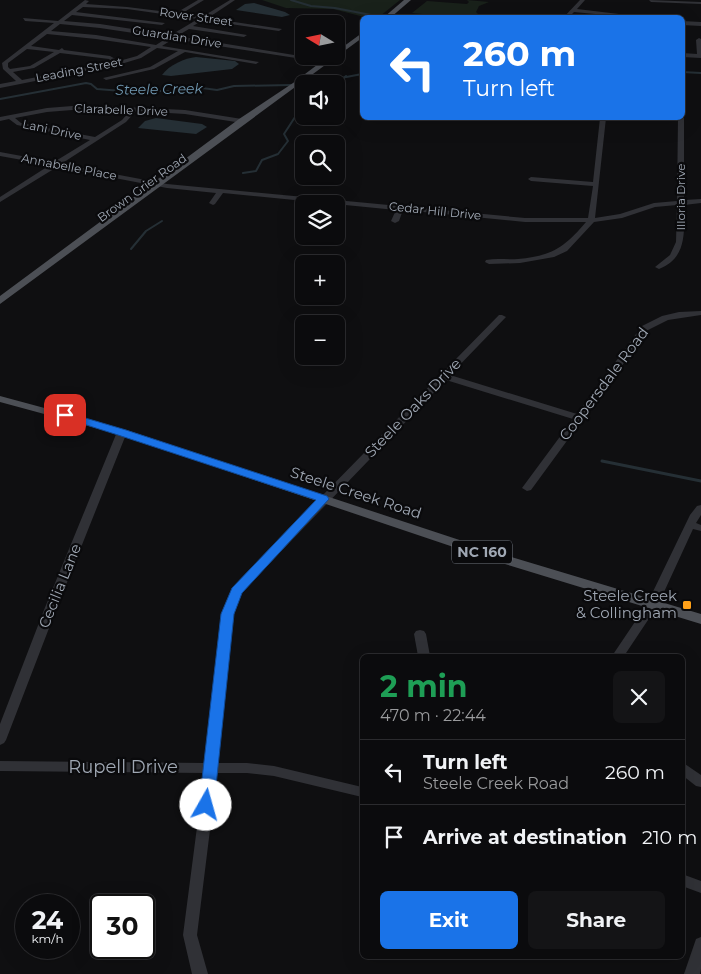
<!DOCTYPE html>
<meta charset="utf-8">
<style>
:root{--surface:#0b0b0d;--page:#141416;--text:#f1f3f6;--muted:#9a9b9d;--line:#2b2b2e;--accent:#1a73e8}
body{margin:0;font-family:Montserrat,sans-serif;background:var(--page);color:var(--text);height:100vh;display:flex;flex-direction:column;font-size:19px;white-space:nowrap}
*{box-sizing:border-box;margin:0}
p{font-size:16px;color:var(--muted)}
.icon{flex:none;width:28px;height:28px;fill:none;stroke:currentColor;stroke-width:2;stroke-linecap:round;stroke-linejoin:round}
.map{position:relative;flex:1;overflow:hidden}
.side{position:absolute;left:360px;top:654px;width:325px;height:305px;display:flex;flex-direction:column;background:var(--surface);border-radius:8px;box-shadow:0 5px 20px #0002,0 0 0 1px var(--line)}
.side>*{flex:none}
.guide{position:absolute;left:360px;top:15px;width:325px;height:105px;border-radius:8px;box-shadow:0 5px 20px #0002,0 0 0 1px var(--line);background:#1a73e8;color:#fff;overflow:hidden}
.needle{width:32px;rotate:280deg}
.controls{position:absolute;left:295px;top:15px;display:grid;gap:10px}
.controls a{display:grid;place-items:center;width:50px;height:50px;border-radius:8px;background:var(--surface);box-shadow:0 5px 20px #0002,0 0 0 1px var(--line);font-size:25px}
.speed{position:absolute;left:15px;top:894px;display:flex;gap:10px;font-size:25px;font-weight:700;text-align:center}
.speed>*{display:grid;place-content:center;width:65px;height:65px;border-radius:50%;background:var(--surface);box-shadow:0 5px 20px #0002,0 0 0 1px var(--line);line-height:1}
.speed small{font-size:12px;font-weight:400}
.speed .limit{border:2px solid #111;border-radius:8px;background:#fff;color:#111}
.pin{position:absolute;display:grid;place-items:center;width:42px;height:42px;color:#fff;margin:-21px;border-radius:10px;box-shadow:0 2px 8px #0006}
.me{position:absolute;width:55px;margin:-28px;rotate:7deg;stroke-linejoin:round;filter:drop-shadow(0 0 4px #0008)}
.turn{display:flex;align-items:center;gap:18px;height:105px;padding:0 20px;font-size:22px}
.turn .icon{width:65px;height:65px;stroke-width:2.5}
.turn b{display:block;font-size:35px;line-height:42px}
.round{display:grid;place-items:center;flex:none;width:52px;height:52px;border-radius:8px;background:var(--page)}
.summary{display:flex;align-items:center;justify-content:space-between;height:85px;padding:0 20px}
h1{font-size:30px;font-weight:700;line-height:38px;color:#1e9e55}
.cta{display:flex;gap:10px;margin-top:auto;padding:10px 20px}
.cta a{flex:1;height:58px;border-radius:8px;background:var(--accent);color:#fff;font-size:20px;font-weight:700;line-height:58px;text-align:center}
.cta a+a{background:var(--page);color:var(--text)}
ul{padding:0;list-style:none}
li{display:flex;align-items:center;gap:15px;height:65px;padding:0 20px;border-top:1px solid var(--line)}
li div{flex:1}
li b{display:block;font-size:19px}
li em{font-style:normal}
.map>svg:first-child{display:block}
.green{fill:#19211a}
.water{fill:#252f35}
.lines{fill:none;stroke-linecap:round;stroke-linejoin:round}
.stream-far1{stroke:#252f35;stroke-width:2}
.stream{stroke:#252f35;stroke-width:3}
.minor{fill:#303136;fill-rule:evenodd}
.major{fill:#4c4f55;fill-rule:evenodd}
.route{fill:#1a73e8;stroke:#114b97}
.poi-dot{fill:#ffa119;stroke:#0a0a0c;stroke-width:2}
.labels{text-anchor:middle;stroke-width:4.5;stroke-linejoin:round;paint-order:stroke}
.far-street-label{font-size:12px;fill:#9fa7b3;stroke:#0a0a0c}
.far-water-label{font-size:14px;font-style:italic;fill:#7199b3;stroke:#0a0a0c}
.shield{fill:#0a0a0c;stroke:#727881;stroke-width:1}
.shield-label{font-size:14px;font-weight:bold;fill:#9fa7b3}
.street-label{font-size:15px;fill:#9fa7b3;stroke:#0a0a0c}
.poi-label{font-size:15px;fill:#9fa7b3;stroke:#0a0a0c;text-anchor:end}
.near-street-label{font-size:18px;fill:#9fa7b3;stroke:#0a0a0c}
</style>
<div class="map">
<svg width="701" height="974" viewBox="0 0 701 974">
<rect width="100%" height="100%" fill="#0f0f11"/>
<g class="green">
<path d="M262 0H400L380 16 368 18 333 9 286 8Z"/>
<path d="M467 0 489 2 479 6 476 12 479 15 494 17H454L412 13 427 1 467 4 469 2Z"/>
</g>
<g class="water">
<path d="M254 3 285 12 290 15 282 17 236 10 245 4Z"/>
<path d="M196 57 235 61 239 64 232 69 171 76 162 75C169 65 185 58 196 57Z"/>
<path d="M156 118 202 124 207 127 196 134 138 128 145 121Z"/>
</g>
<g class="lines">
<g class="stream-far1">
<path d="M291 0 311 6 335 8 371 15 373 18"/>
<path d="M682 72 701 73"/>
<path d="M302 84H304"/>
<path d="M310 84 362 74"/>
<path d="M336 85 346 76"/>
<path d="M0 99 86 83 91 84 97 89 122 91H186L202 88 217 90 234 86 291 85"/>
<path d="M243 173 256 171 262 160 278 154 288 141 284 134 297 114 304 109"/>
<path d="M131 249 146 231 162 221"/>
</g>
<path class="stream" d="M602 461 701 481"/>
<g class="minor">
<path d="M85 0 89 1 86 4 127 7 176 13 198 0H204L181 14 202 17 230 0H235L208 18 282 29 279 31 203 20 193 26 247 35 244 37 189 29 177 36 331 61 328 63 173 39 162 46 259 62 256 64 185 52 154 69 106 80 103 78 150 67 178 51 157 48 141 58 121 64 0 88V84L16 81 3 69 2 63 54 23 25 21 23 18 58 21ZM83 7 127 9 198 19 171 35 100 24 64 21 72 15 162 25 165 23 76 12ZM60 24 100 28 167 38 156 45 96 35 51 31ZM47 34 96 39 151 47 137 56 119 61 110 56 64 50 62 48 59 50 31 46ZM27 49 54 52 30 66 10 69 8 67V63ZM60 53 109 59 113 62 22 80 13 72 34 68Z"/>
<path d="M580 0H585L577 9 619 14 616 16 574 12 568 18H563Z"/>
<path d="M649 0 701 2V4L651 2Z"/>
<path d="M682 21 701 22V26L682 25Z"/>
<path d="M699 38 701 39V58L682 57V53L697 54 696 40Z"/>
<path d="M85 105 185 110 242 119 245 121 242 123 185 114 136 111 126 122 61 164 167 184 525 218H588L593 186 531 181 528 179 531 177 593 182 600 118H606L595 218 620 214 654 203 677 201 678 118 682 117 684 118V200L701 199V203L684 205C684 230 688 258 659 269L655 267 670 255 676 242 677 205 655 207 622 218 594 222 567 251 554 257 520 263 489 264 485 262 486 260C497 258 508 260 518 259 552 256 565 247 586 222H525L403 210 399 221 395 223 391 221 396 210 223 193 215 204 213 205 209 203 216 193 167 188 57 167 0 202V197L50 165 0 156V152L54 162 90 140 17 125 9 119 0 121V117L47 108ZM85 109 130 111 122 120 95 137 21 123 15 118 47 112Z"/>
<path d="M301 208H304V214L299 212Z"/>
<path d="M701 311V315L668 320 648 330 531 490 527 491 522 488 573 419 446 380 241 593 234 614 218 763H247L274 766 362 787V797L274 776 247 773H217L197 935 208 974H192L183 935 204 773 0 771V761L205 763 222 614 232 588 499 315H502L506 317 450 375 577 414 642 326 662 316 679 312Z"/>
<path d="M122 429 127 432 56 610 6 740 4 743 0 745V724L44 610 117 432Z"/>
<path d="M701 505V515L696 523 701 525V531L693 529 658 605 624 656H612L647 604 690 515 697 506Z"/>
<path d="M420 630 424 631 426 634 430 656H418L414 634 416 631Z"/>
<path d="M682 762 701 775V787L696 786 682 775Z"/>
<path d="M682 874 701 881V893L682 886Z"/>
<path d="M701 937V969L700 974H684L696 939Z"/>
</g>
<g class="major">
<path d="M404 0H411L390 18H383Z"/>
<path d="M362 33V38L0 304V296L239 119 293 83 329 56H336V52Z"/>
<path d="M0 396 126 430 505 555 701 614V624L495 561 118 434 0 402Z"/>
</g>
</g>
<path class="route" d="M65 412 126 430 327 496 329 499 242 593 234 614 214 805 212 810 206 811 201 810 199 805 221 614 232 588 316 500 118 435 61 417 59 415 61 413Z"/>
<rect class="poi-dot" x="682" y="600" width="10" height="10" rx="2.5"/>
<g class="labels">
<g class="far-street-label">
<text transform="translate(196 17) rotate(8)" y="4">Rover Street</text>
<text transform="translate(177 37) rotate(9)" y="4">Guardian Drive</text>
<text transform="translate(79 70) rotate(-11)" y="4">Leading Street</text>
<text transform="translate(121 110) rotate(2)" y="4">Clarabelle Drive</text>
<text transform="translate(52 130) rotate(12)" y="4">Lani Drive</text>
<text transform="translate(69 167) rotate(11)" y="4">Annabelle Place</text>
<text transform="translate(142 188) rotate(-36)" y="4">Brown Grier Road</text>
<text transform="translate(681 197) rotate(-90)" y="4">Illoria Drive</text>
<text transform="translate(435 211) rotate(6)" y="4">Cedar Hill Drive</text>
</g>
<g class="far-water-label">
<text transform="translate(159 89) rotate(-1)" y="5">Steele Creek</text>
</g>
<rect class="shield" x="452" y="540.5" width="60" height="23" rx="4"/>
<g class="shield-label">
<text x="482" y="557">NC 160</text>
</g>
<g class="street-label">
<text transform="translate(604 384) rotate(-53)" y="5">Coopersdale Road</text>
<text transform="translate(413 408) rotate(-46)" y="5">Steele Oaks Drive</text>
<text transform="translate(356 493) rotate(18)" y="5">Steele Creek Road</text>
<text transform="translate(60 586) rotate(-68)" y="5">Cecilia Lane</text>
</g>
<g class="poi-label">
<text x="677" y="601">Steele Creek<tspan x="677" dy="17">&amp; Collingham</tspan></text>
</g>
<g class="near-street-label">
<text x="123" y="773">Rupell Drive</text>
</g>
</g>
</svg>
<div class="controls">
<a><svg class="needle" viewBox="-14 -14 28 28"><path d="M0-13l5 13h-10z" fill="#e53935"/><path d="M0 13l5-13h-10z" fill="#9a9b9d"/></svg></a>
<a><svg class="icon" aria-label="sound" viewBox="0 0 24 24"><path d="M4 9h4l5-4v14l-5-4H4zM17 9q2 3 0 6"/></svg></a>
<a><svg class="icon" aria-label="search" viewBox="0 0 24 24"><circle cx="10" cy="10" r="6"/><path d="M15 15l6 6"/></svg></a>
<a><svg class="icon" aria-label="layers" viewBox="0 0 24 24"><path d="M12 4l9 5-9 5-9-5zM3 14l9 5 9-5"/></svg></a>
<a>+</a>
<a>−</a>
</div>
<div class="speed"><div>24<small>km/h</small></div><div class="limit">30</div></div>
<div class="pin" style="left:65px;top:415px;background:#d93025"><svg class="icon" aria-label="arrive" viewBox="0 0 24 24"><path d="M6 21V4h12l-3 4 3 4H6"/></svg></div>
<svg class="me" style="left:206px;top:805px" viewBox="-20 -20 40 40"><circle r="19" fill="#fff"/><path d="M0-13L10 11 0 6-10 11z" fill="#1a73e8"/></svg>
<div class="guide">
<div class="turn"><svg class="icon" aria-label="left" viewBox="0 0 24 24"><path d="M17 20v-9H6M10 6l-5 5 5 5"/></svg><div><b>260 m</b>Turn left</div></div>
</div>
<section class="side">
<div class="summary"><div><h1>2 min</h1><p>470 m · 22:44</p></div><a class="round"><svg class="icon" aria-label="close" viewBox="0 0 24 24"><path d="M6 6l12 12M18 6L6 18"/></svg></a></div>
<ul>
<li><svg class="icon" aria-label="left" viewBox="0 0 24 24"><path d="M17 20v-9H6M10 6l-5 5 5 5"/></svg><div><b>Turn left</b><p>Steele Creek Road</p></div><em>260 m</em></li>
<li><svg class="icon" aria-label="arrive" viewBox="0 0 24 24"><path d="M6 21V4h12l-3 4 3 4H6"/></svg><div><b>Arrive at destination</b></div><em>210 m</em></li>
</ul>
<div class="cta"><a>Exit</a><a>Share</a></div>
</section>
</div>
